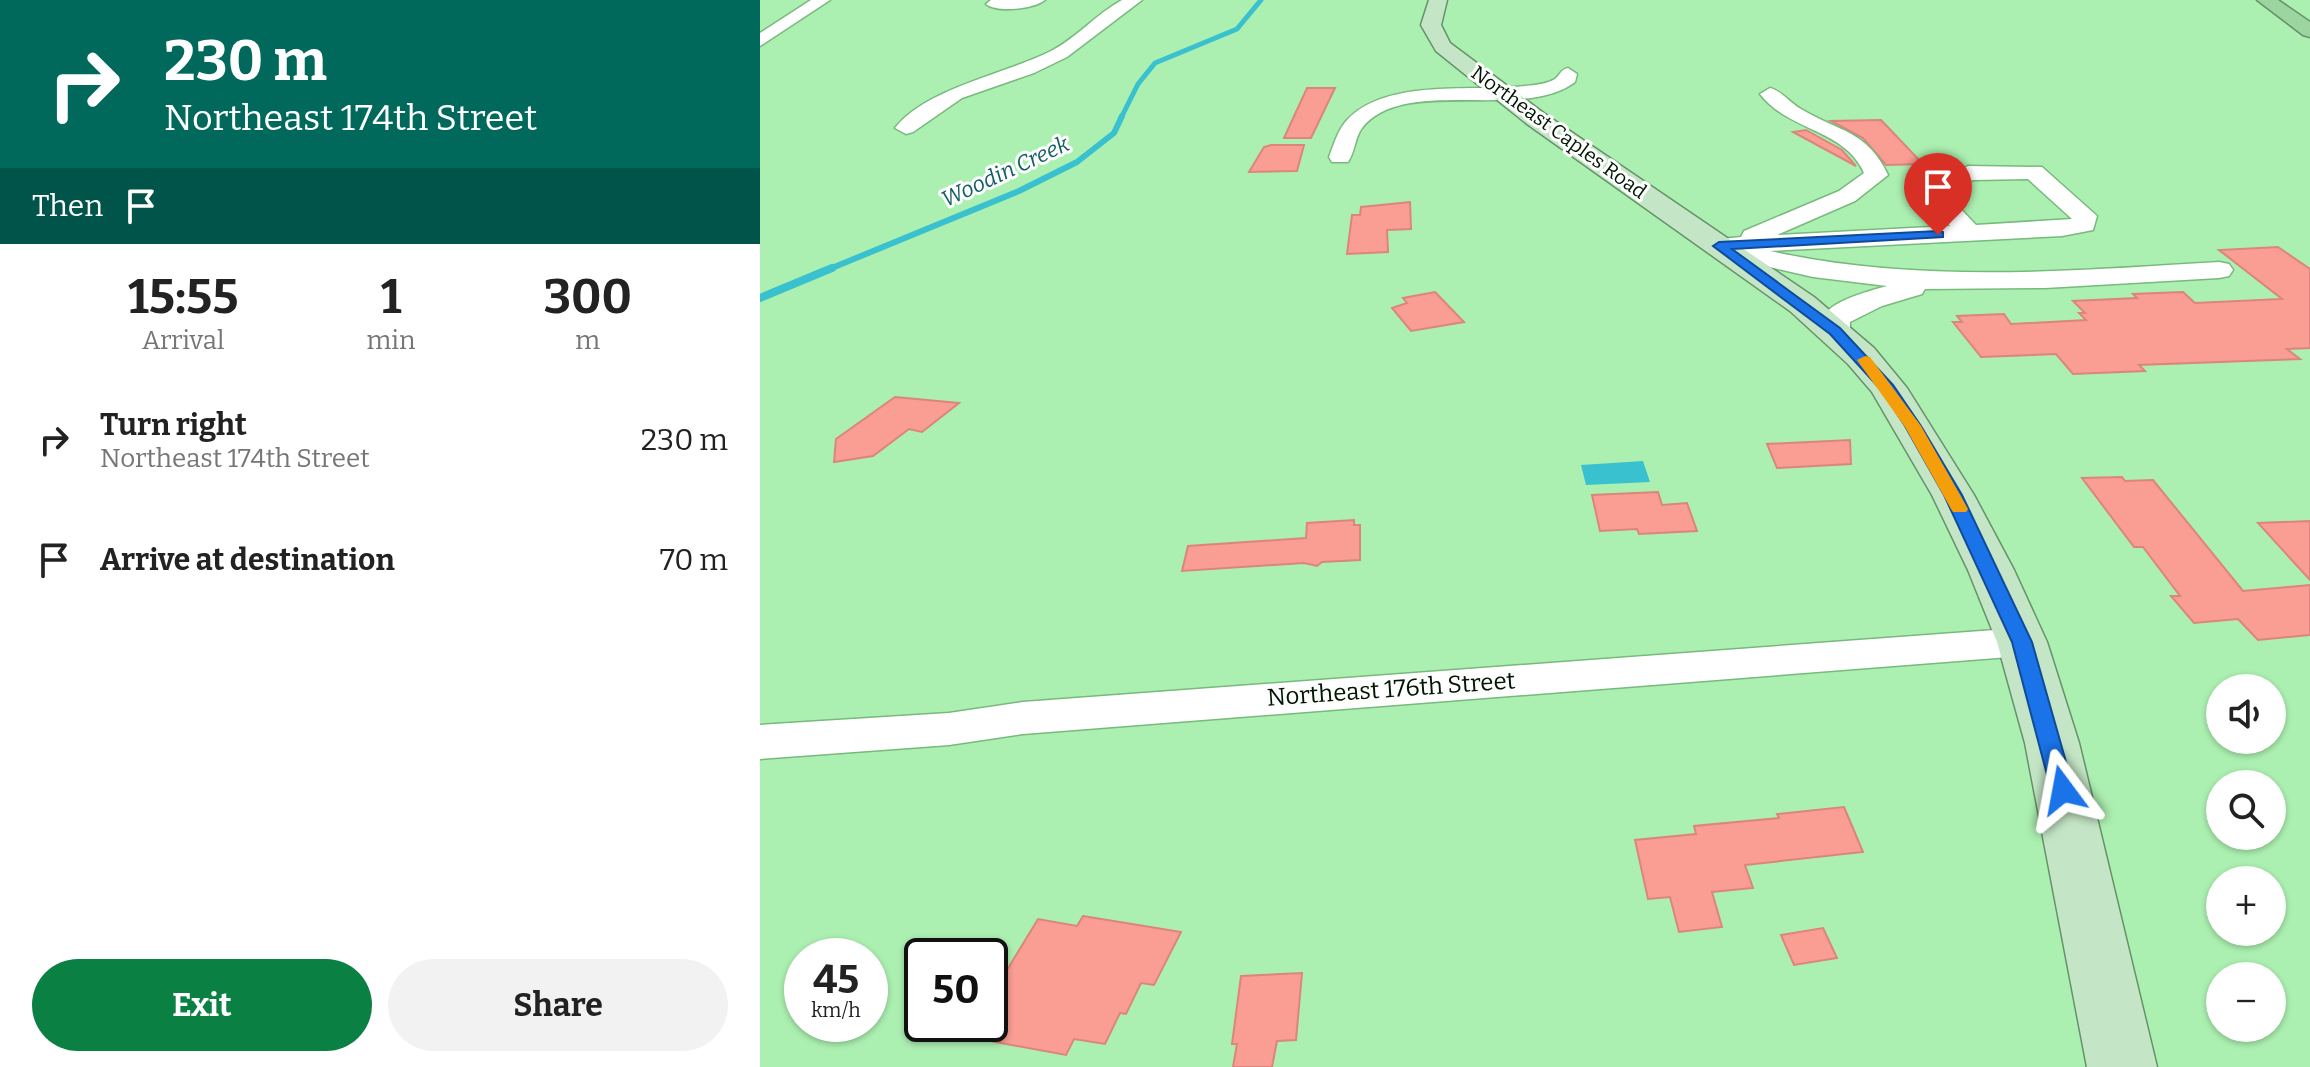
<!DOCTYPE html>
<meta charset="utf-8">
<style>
:root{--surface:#fff;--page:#f2f2f2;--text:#222;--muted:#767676;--accent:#0b8043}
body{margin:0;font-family:Bitter,serif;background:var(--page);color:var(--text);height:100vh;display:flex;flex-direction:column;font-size:30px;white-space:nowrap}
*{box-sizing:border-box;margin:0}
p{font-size:26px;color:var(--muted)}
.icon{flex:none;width:44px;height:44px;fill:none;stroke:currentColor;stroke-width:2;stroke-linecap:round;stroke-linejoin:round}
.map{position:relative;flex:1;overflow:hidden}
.side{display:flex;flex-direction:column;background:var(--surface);width:760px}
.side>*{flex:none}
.top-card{background:#00695c;color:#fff;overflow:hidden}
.buttons{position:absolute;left:1446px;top:674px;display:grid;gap:16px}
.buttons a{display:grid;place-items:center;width:80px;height:80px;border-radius:50%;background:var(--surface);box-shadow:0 2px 6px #0004;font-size:40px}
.speed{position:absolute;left:24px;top:938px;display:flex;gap:16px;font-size:40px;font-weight:700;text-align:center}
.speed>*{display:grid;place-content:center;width:104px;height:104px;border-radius:50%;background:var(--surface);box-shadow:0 2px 6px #0004;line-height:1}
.speed small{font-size:20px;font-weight:400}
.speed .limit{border:4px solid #111;border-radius:12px;background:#fff;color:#111}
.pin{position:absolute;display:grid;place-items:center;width:68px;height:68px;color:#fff;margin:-82px -34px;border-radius:50% 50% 50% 0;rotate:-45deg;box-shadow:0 0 8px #0007}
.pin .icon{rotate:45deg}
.me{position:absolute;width:88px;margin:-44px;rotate:347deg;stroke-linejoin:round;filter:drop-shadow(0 0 6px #0008)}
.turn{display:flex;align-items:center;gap:28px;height:168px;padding:0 32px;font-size:36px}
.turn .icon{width:104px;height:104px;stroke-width:2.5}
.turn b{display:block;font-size:56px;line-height:68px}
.then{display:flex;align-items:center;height:76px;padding:0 32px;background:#0003;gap:16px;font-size:30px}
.eta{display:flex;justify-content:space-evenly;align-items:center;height:136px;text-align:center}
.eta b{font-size:48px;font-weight:700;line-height:56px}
.action{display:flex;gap:16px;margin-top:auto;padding:16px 32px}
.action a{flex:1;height:92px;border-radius:48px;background:var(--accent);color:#fff;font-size:32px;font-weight:700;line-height:92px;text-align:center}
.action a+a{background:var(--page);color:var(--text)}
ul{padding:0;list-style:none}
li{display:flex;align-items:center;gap:24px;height:120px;padding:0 32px}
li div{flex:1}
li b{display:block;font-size:30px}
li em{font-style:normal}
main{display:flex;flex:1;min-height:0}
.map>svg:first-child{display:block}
.water{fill:#3ac1d0}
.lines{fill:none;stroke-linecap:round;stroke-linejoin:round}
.stream-far2{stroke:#3ac1d0;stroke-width:5}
.stream-far1{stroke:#3ac1d0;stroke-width:6}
.stream{stroke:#3ac1d0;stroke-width:8}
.building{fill:#fa9d93;stroke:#dc857c;stroke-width:2}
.minor-casing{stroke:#78b97d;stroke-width:3}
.major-casing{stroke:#659269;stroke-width:3}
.highway-casing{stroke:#659269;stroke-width:3}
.minor{fill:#fff;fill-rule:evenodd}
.major{fill:#c4e6c6;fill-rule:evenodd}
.highway{fill:#9cd5a0;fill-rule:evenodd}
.route{fill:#1a73e8;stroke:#114b97;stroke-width:2}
.slow{fill:#f59e0b}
.labels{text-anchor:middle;stroke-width:6;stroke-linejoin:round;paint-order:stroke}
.far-street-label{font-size:20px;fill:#001502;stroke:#fdfdfd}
.far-water-label{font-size:22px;font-style:italic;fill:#125c64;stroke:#fdfdfd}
.street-label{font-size:24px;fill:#001502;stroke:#fdfdfd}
</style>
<main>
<section class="side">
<div class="top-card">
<div class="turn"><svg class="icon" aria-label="right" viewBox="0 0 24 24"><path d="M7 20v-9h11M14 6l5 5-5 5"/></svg><div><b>230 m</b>Northeast 174th Street</div></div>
<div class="then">Then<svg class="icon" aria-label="arrive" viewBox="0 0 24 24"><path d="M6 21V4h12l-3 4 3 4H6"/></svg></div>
</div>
<div class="eta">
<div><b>15:55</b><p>Arrival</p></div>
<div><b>1</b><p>min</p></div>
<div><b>300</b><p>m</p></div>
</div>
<ul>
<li><svg class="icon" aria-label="right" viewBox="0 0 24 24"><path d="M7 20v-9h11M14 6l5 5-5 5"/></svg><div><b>Turn right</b><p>Northeast 174th Street</p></div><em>230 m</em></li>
<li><svg class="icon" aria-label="arrive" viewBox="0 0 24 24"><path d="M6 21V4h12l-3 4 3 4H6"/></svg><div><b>Arrive at destination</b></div><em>70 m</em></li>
</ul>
<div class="action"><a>Exit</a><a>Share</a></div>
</section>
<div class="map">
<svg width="1550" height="1067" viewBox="0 0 1550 1067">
<rect width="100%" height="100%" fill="#acf0b1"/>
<path class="water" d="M883 461 890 482 826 485 821 465Z"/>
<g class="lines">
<path class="stream-far2" d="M361 118 378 84 395 63 477 29 501 0"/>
<path class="stream-far1" d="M67 270 259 191 317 162 354 133 362 116"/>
<path class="stream" d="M0 298 72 268"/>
</g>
<g class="building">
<path d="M547 88H575L551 138H524Z"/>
<path d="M1121 120 1163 164 1126 165 1103 138 1071 121Z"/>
<path d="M1046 130 1082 150 1096 166 1033 132Z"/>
<path d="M511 145H544L537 171 489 172 504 147Z"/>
<path d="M650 202 651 229 627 230 628 252 587 254 592 215H600L601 207Z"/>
<path d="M1518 247 1550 269V348L1527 349 1540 359 1379 365 1385 371 1313 374 1296 354 1221 357 1193 322H1202L1197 316 1244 314 1251 324 1326 320 1319 313H1325L1313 301 1377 298 1373 294 1423 292 1435 303 1522 299 1459 250Z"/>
<path d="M675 292 704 322 651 331 632 308 647 303 643 298Z"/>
<path d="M135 397 199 403 162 432 149 429 113 456 74 462 76 439Z"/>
<path d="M1090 440 1091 464 1017 468 1007 444Z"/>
<path d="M1362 477 1365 481 1393 480 1483 591 1550 585V635L1498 640 1478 619 1434 623 1411 596H1420L1383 547H1374L1322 478Z"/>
<path d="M898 492 902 505 927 503 937 531 879 534 877 529 840 531 832 495Z"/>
<path d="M594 520V525H600V560L562 562 557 566 544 563 422 571 428 546 546 538 547 523Z"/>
<path d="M1550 521V580L1498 523Z"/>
<path d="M1084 807 1103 852 985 865 993 888 952 892 962 927 919 932 910 897 888 899 875 840 936 834 934 826 1019 818 1017 814Z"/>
<path d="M323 916 421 932 394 985 381 983 366 1014 360 1013 345 1044 314 1039 306 1055 230 1041V998L278 919 317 926Z"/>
<path d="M1063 928 1077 958 1034 965 1021 935Z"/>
<path d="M542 973 536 1040 517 1041 512 1067H473L477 1044H472L481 976Z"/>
</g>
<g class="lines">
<defs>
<g id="minor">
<path d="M51 0H70L0 46V33Z"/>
<path d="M231 0H285C274 9 237 13 226 4Z"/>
<path d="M362 0H382L307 57 274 73 202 98 153 132 146 134 135 128C166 88 246 74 291 51 317 38 336 14 362 0Z"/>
<path d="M808 68 817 74 815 82C763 122 644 75 602 128 595 137 595 152 588 162H572L569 157C574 144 578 129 588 119 628 78 713 92 765 86 775 85 787 84 795 79 801 74 800 70 808 68Z"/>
<path d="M1010 88C1022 91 1030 103 1041 109 1079 132 1107 130 1128 175L1095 201 1017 235 1190 226 1173 207 1170 187 1174 182 1208 166 1282 167 1337 216 1333 230 1302 236 1010 251C1158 284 1308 271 1459 262L1469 264 1473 270 1469 276 1459 278 1285 288 1165 289 1162 294 1122 306 1090 322V331L1085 337 1075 340 1065 337C1043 307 1106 292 1127 286L1053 277 987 262 983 256 985 252H950L946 246 950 240 981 237 984 231 1079 191 1104 173C1085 129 1028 131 1000 94ZM1268 179 1312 219 1216 225 1197 205 1194 190 1213 180Z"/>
<path d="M1262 628 1277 632 1283 642 1277 652 1262 656 263 734 189 745 0 759V725L189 713 263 702Z"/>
</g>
<path id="major" d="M669 0H687L681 25 690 43 785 114 1054 297 1114 348 1147 388 1214 495 1254 570 1287 642 1319 743 1397 1067H1327L1265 743 1237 642 1208 570 1172 495 1112 392 1088 364 1030 311 767 124 676 51 661 25Z"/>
<path id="highway" d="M1497 0H1518L1550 22V37L1543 35Z"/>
</defs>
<use href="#minor" class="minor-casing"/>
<use href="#major" class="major-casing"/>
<use href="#highway" class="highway-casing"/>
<use href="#minor" class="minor"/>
<use href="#major" class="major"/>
<use href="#highway" class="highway"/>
</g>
<path class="route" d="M1178 231 1183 232V237L972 249 1080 328 1133 385 1161 426 1202 495 1272 642 1314 790 1311 796 1303 798 1295 796 1291 790 1252 642 1184 495 1145 426 1122 391 1070 334 953 246 959 242Z"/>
<path class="slow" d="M1105 356 1110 357 1161 426 1208 509 1206 512H1193L1191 509 1145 427 1097 360Z"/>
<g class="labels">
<g class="far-street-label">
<text transform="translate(799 132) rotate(36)" y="7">Northeast Caples Road</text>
</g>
<g class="far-water-label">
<text transform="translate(245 171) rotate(-25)" y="8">Woodin Creek</text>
</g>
<g class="street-label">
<text transform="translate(631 689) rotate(-4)" y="8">Northeast 176th Street</text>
</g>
</g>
</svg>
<div class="buttons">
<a><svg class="icon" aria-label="sound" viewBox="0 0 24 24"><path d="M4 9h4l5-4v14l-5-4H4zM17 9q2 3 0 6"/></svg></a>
<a><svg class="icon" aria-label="search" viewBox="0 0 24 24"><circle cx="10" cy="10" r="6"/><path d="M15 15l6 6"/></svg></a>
<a>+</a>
<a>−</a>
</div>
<div class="speed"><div>45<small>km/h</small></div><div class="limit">50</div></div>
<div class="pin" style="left:1178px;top:235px;background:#d93025"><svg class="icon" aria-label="arrive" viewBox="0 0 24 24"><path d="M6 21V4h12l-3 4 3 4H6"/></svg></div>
<svg class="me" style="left:1303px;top:790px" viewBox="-20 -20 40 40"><path d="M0-17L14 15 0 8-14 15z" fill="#1a73e8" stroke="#fff" stroke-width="4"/></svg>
</div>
</main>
